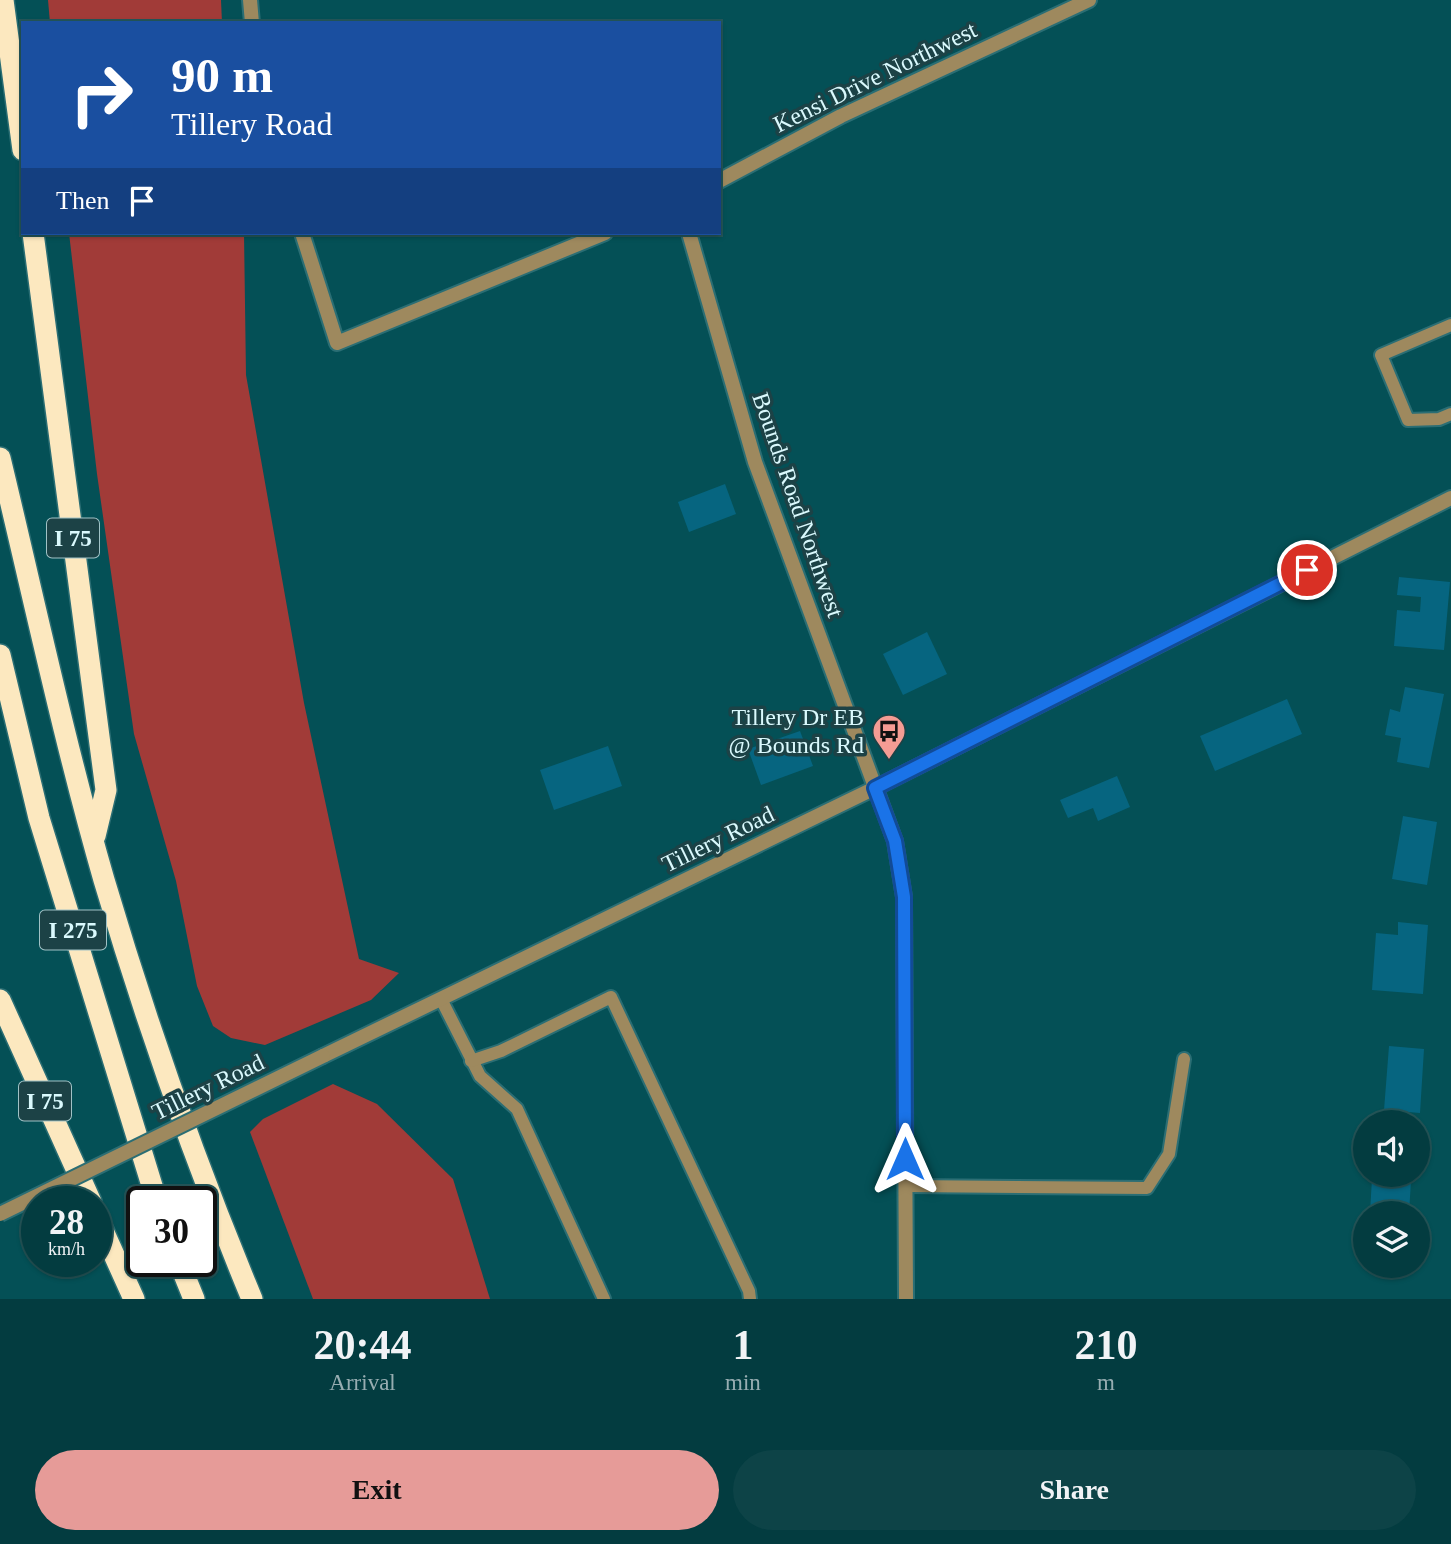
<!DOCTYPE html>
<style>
:root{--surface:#033c40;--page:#0d4347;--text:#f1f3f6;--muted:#97adb1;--line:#245659;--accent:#e69b98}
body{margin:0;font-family:"Times New Roman",serif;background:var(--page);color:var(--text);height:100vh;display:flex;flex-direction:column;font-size:26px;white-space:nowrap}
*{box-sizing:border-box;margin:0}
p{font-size:23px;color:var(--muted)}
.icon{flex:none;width:38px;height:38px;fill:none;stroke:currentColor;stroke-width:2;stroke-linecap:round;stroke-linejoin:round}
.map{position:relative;height:1299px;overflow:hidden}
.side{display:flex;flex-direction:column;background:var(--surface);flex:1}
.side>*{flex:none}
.banner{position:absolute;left:21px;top:21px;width:700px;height:214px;border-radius:0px;box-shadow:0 2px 5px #0004,0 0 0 2px var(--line);background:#1a4fa0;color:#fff;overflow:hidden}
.buttons{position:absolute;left:1353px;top:1110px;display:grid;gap:14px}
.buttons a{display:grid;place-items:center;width:77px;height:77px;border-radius:50%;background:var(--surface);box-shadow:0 2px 5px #0004,0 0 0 2px var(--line);font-size:35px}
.speed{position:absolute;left:21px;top:1186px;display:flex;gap:14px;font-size:35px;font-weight:700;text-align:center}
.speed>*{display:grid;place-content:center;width:91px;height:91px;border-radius:50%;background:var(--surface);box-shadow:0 2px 5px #0004,0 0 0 2px var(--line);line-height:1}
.speed small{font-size:18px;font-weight:400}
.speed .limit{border:4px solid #111;border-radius:10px;background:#fff;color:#111}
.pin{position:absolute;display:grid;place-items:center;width:60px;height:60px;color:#fff;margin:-30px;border:4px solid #fff;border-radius:50%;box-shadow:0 2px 7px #0007}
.me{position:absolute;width:77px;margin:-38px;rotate:0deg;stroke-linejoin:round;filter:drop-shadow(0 0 5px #0008)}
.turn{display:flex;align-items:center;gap:24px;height:147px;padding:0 35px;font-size:32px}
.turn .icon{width:91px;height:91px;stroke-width:2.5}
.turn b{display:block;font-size:49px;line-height:60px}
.then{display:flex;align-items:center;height:66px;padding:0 35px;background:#0003;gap:14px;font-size:26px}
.eta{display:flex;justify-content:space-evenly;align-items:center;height:119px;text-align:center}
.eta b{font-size:42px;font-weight:700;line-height:49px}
.action{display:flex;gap:14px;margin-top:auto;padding:14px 35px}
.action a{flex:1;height:80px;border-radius:42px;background:var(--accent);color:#111;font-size:28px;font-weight:700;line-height:80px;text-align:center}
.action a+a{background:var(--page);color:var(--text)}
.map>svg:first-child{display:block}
.green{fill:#a13b38}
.building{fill:#066580}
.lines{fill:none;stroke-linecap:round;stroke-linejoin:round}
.service-casing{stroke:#2b6e74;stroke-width:16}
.minor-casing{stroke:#2b6e74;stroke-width:18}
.tertiary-casing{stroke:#2b6e74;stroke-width:18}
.motorway-casing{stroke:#2b6e74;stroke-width:24}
.service{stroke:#9e895e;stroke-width:12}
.minor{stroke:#9e895e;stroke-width:14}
.tertiary{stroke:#9e895e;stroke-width:14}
.motorway{stroke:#fce8bf;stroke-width:21}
.tertiary-bridge-casing{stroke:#2b6e74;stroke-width:18;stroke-linecap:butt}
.tertiary-bridge{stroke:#9e895e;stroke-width:14}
.route-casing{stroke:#114b97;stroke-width:18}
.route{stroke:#1a73e8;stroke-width:12}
.labels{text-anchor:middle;stroke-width:7;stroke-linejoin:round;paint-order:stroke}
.shield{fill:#1c4246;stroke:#a1c2c6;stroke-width:2}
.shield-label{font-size:23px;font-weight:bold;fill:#daf9fd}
.street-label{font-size:24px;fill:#daf9fd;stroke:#1c4246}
.poi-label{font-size:24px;fill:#daf9fd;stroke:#1c4246;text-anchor:end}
</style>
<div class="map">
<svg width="1451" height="1299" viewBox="0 0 1451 1299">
<rect width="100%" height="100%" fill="#045056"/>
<g class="green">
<path d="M48 0H221L222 23H50Z"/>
<path d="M69 233H244L246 375 304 703 359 959 399 973 371 1000 265 1045 231 1038 213 1026 197 986 176 881 134 734 97 474Z"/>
<path d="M333 1084 377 1104 453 1179 490 1299H313L250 1132 263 1119Z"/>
</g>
<g class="building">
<path d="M725 484 736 514 689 532 678 502Z"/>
<path d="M1399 577 1450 582 1444 650 1394 646 1397 610 1420 612 1421 597 1397 595Z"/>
<path d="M927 632 947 674 903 695 883 654Z"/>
<path d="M1405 687 1444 694 1429 768 1397 762 1401 738 1385 735 1390 709 1400 712Z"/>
<path d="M1287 699 1302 734 1215 771 1200 736Z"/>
<path d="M800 731 813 766 761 785 748 749Z"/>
<path d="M608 746 622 786 554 810 540 770Z"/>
<path d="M1117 776 1130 807 1098 821 1093 808 1068 818 1060 800Z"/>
<path d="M1403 816 1437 822 1427 885 1392 879Z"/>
<path d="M1398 922 1428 925 1423 994 1372 990 1376 933 1398 935Z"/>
<path d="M1389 1046 1424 1049 1420 1113 1384 1110Z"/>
<path d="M1372 1178 1411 1181 1409 1213H1370Z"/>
</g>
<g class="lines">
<defs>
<g id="service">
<path d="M1451 325 1381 355 1408 420 1439 419 1451 414"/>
<path d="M441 999 480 1076 517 1109 604 1299"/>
<path d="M471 1061 501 1051 611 997 749 1291 750 1299"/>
<path d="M906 1186 1147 1188 1169 1154 1184 1059"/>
</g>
<g id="minor">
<path d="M250 0 252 23"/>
<path d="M719 181 841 116 1089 0"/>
<path d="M302 233 337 343 605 233"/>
<path d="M689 233 755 462 895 841 904 897 906 1299"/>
</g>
<path id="tertiary" d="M323 1056 875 788 1451 498"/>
<g id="motorway">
<path d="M3 0 23 150"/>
<path d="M33 233 106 790 95 836"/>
<path d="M0 458C34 599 64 741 104 880 146 1022 195 1162 252 1299"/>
<path d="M0 655 39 818 157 1202"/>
<path d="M0 1000 91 1202"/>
<path d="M96 1215 134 1299"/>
<path d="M179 1262 194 1299"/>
</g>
</defs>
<use href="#service" class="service-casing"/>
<use href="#minor" class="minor-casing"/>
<use href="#tertiary" class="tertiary-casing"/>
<use href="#motorway" class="motorway-casing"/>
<use href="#service" class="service"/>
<use href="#minor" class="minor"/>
<use href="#tertiary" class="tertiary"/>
<use href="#motorway" class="motorway"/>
<defs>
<path id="tertiary-bridge" d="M0 1214 323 1056"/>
</defs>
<use href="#tertiary-bridge" class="tertiary-bridge-casing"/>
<use href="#tertiary-bridge" class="tertiary-bridge"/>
</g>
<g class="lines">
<defs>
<path id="route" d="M905 1159 904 897 895 841 875 788 1307 570"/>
</defs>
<use href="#route" class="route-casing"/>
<use href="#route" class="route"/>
</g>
<defs>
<symbol id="bus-pin" viewBox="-11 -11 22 30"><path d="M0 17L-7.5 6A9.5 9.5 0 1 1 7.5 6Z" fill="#f59c94" stroke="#1c4246"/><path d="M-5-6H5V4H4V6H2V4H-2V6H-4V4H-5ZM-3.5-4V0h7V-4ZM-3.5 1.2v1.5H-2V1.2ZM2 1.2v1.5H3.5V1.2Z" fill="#111"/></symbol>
</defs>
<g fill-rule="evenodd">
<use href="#bus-pin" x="870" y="712" width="38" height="52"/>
</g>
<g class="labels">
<g class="shield">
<rect x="47" y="518.5" width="52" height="39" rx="5"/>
<rect x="40" y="910.5" width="66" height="39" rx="5"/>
<rect x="19" y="1081.5" width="52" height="39" rx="5"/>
</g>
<g class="shield-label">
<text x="73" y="546">I 75</text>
<text x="73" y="938">I 275</text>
<text x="45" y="1109">I 75</text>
</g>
<g class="street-label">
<text transform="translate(875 77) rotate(-26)" y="8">Kensi Drive Northwest</text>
<text transform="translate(798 505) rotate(71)" y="8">Bounds Road Northwest</text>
<text transform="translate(718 839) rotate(-26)" y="8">Tillery Road</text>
<text transform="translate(208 1087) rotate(-26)" y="8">Tillery Road</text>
</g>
<g class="poi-label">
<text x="864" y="725">Tillery Dr EB<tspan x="864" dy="28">@ Bounds Rd</tspan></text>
</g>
</g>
</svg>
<div class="buttons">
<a><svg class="icon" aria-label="sound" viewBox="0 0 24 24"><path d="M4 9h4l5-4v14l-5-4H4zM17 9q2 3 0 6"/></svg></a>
<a><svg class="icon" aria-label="layers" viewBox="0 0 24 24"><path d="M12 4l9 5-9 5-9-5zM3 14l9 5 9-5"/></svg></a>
</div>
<div class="speed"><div>28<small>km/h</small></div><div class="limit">30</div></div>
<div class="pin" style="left:1307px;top:570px;background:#d93025"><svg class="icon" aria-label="arrive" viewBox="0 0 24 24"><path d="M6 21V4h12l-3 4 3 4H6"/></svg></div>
<svg class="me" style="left:905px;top:1159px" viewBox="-20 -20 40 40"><path d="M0-17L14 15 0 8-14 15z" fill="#1a73e8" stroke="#fff" stroke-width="4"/></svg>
<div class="banner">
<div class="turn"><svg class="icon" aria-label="right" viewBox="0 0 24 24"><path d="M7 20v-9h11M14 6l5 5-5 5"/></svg><div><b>90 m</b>Tillery Road</div></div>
<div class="then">Then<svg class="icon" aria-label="arrive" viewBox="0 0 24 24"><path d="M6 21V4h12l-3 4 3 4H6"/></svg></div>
</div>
</div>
<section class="side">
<div class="eta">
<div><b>20:44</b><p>Arrival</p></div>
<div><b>1</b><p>min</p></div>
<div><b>210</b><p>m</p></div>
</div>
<div class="action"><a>Exit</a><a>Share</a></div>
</section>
